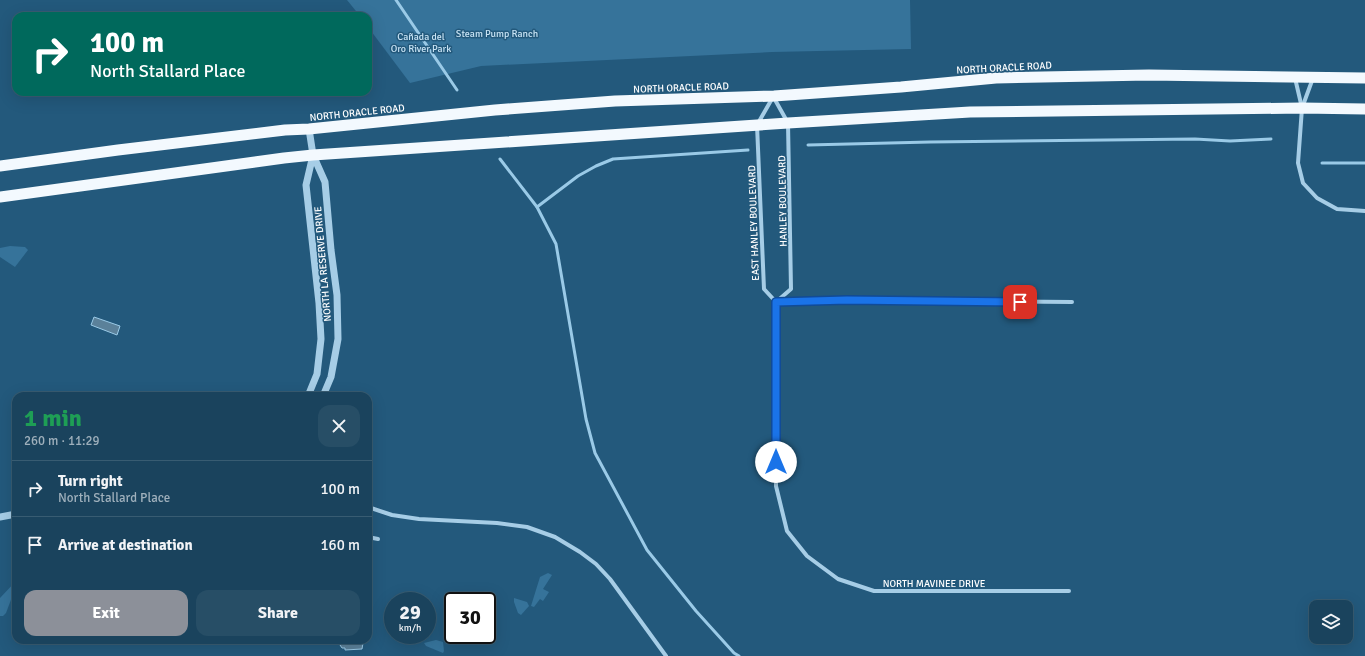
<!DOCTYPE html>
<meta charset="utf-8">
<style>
:root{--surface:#1a435d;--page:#274e66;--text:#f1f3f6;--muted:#9fb0bc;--line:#385c72;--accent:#8c9099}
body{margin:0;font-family:Signika,sans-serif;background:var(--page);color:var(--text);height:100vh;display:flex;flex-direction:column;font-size:15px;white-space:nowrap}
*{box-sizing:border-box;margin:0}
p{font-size:13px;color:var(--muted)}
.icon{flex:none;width:22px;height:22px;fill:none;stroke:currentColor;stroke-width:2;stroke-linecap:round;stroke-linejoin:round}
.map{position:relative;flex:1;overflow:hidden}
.details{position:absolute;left:12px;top:392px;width:360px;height:252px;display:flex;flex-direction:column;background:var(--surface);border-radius:12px;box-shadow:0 4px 16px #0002,0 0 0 1px var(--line)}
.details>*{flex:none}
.banner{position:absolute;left:12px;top:12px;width:360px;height:84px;border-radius:12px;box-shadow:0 4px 16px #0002,0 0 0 1px var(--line);background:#00695c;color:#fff;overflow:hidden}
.fabs{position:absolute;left:1309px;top:600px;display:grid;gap:8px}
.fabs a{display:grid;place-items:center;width:44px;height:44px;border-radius:8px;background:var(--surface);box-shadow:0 4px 16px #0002,0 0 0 1px var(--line);font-size:20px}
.speed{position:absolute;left:384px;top:592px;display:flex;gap:8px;font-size:20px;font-weight:700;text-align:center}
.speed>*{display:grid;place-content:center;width:52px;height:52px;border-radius:50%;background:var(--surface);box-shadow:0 4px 16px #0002,0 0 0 1px var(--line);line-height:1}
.speed small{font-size:10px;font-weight:400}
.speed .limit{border:2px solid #111;border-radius:6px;background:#fff;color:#111}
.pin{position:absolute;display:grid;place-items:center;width:34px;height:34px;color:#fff;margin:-17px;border-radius:8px;box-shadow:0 2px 6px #0006}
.me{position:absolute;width:44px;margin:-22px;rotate:0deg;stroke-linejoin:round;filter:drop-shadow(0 0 3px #0008)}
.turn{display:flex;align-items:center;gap:14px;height:84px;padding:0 12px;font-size:18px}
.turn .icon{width:52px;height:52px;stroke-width:2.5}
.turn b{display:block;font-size:28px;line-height:34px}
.round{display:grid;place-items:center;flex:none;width:42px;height:42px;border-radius:12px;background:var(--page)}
.summary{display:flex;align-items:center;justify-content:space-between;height:68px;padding:0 12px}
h1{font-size:24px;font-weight:700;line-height:30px;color:#1e9e55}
.primary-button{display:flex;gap:8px;margin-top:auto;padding:8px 12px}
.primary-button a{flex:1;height:46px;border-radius:12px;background:var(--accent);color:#fff;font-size:16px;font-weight:700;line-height:46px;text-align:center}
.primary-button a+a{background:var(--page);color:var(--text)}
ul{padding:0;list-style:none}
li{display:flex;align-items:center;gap:12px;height:56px;padding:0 12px;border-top:1px solid var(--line)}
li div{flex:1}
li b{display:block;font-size:15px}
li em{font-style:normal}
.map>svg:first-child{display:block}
.green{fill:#36739a}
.water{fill:#5b819a;stroke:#9acae7}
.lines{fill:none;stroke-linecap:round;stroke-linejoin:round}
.stream{stroke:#9acae7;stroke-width:3}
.minor{stroke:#a6cde6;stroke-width:4}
.tertiary{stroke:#a6cde6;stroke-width:7}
.trunk{stroke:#f3f9fe;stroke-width:11}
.route-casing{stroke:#114b97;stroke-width:10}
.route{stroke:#1a73e8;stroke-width:7}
.labels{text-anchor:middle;stroke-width:3;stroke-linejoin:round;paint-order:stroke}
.park-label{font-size:10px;fill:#c9e4f5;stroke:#23597c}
.street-label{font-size:10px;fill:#fff;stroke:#23597c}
</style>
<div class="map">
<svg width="1365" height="656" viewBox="0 0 1365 656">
<rect width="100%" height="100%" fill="#23597c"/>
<g class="green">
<path d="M347 0H910L911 49 772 52 481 66 410 83 368 27V16H360Z"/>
<path d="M10 246 25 247 28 250 15 267 0 257V248Z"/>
<path d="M548 573 552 575 543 589 549 592 543 601 540 599 534 607 531 606 540 577Z"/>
<path d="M16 581V591L12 597 6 613 3 616H0V598Z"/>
<path d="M514 598 527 602 529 606 521 615 518 613 514 602Z"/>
<path d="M436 640 443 642 444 651 443 653 426 646 424 643Z"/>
</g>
<g class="water">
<path d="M94 317 120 326 117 335 91 325Z"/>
<path d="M345 640C351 640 358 639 363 643L362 649 345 650V648H342L340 645 341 641Z"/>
</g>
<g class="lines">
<g class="stream">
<path d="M396 0 457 90"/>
<path d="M808 145 930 142 1195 139 1230 141 1271 139"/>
<path d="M500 159 537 207 556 244 586 419 595 453 647 550 696 611 734 653 739 656"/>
<path d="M1322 163H1365"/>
<path d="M537 207 578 176 596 166 613 159 748 150"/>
</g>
<g class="minor">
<path d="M1295 78 1302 108 1298 163 1303 183 1317 198 1337 209 1365 211"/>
<path d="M773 97 757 125 764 289 776 302V486L787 531 807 556 838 579 874 591H1069"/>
<path d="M774 98 788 123 791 289 776 302"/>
<path d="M1302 108 1313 78"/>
<path d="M776 302 847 300 1072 302"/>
<path d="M368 507 392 515 419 519 497 523 527 527 555 537 580 552 596 564 610 579 666 656"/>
<path d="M368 537 378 539"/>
</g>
<g class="tertiary">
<path d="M309 129 313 155 325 182 331 250 337 295 338 339 331 377 323 396"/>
<path d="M308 396 317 374 321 339 319 303 306 185 313 155"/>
<path d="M0 517 16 514"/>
</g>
<g class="trunk">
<path d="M0 166 118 150 285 130 309 129 495 110 615 101 774 96 901 87 996 78 1149 75 1365 78"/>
<path d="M0 197 284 158 313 155 788 123 970 112 1302 108 1365 109"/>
</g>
</g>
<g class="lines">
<defs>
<path id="route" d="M776 462V302L847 300 1020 302"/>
</defs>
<use href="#route" class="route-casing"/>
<use href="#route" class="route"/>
</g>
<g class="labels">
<g class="park-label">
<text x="497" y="37">Steam Pump Ranch</text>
<text x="421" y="40">Cañada del<tspan x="421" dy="12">Oro River Park</tspan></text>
</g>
<g class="street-label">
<text transform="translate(1004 67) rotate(-3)" y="4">NORTH ORACLE ROAD</text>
<text transform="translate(681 87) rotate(-2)" y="4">NORTH ORACLE ROAD</text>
<text transform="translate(357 112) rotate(-6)" y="4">NORTH ORACLE ROAD</text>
<text transform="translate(782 201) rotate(-91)" y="4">HANLEY BOULEVARD</text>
<text transform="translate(753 223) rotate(-92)" y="4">EAST HANLEY BOULEVARD</text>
<text transform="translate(322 264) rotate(-95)" y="4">NORTH LA RESERVE DRIVE</text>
<text x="934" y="587">NORTH MAVINEE DRIVE</text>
</g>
</g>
</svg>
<div class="fabs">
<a><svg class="icon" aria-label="layers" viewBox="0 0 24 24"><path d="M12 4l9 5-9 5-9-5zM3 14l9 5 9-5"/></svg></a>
</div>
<div class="speed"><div>29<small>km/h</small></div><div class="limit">30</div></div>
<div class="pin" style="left:1020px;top:302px;background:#d93025"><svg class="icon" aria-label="arrive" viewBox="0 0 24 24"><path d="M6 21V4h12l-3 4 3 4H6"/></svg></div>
<svg class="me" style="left:776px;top:462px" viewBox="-20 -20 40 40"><circle r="19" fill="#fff"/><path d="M0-13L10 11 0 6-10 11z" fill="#1a73e8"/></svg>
<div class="banner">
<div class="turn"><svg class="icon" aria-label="right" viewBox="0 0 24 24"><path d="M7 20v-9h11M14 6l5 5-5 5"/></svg><div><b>100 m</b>North Stallard Place</div></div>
</div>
<section class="details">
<div class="summary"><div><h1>1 min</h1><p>260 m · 11:29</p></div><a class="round"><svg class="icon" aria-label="close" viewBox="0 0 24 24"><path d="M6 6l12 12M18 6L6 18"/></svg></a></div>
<ul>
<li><svg class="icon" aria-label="right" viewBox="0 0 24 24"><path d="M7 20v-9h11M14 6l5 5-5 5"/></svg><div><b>Turn right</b><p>North Stallard Place</p></div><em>100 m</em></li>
<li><svg class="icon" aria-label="arrive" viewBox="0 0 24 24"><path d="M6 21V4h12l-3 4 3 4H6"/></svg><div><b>Arrive at destination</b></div><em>160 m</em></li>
</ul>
<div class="primary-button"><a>Exit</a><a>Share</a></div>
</section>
</div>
